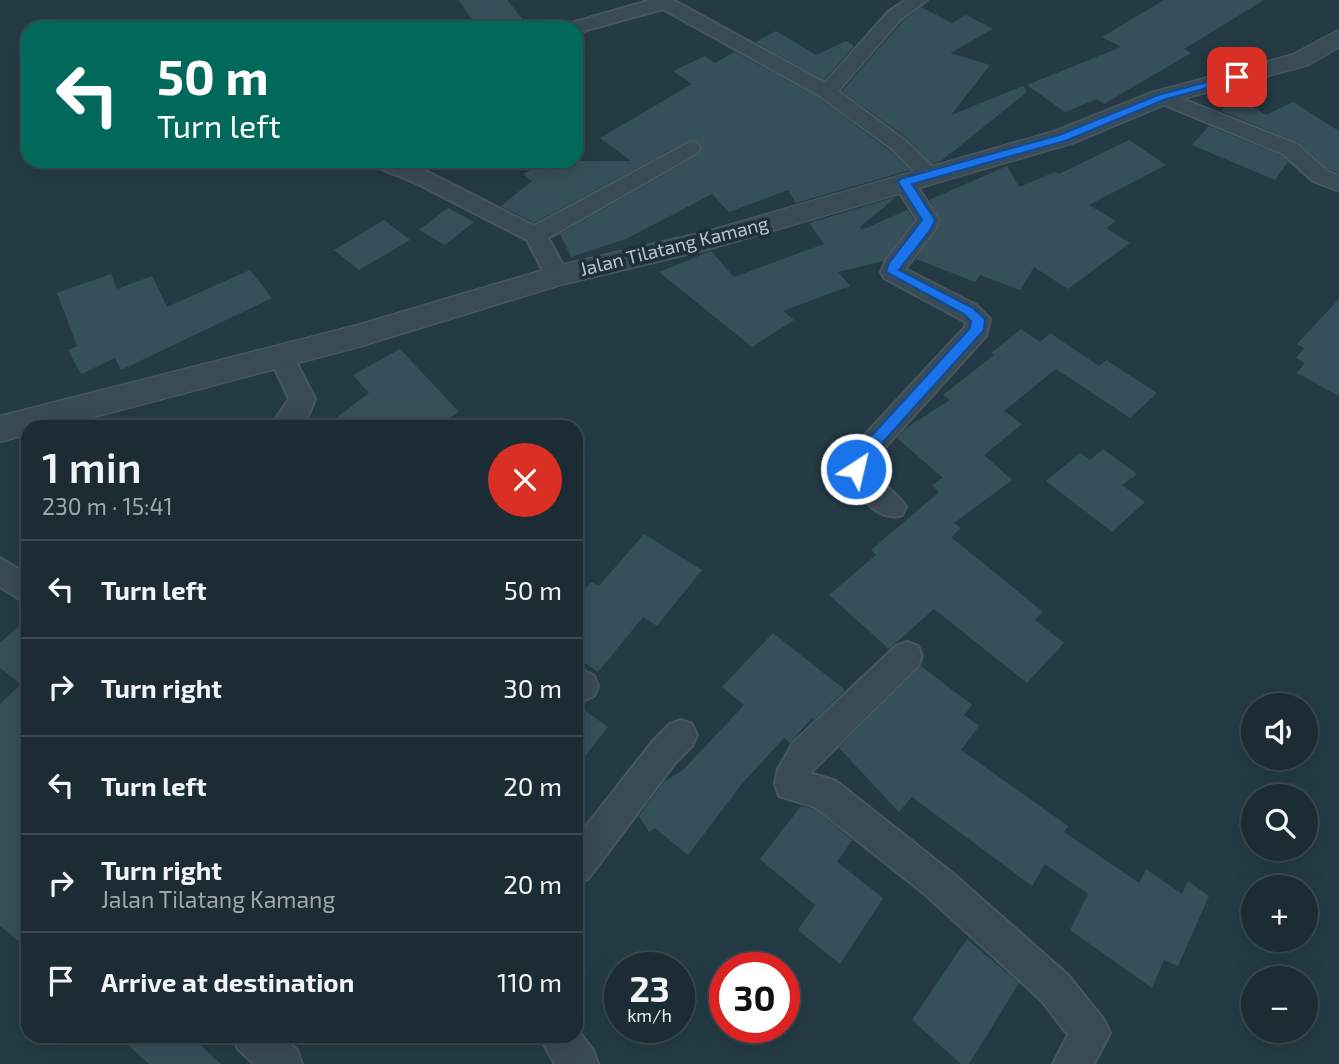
<!DOCTYPE html>
<meta charset="utf-8">
<style>
:root{--surface:#1b2c34;--page:#283840;--text:#f1f3f6;--muted:#a0a7ac;--line:#39484f}
body{margin:0;font-family:"Exo 2",sans-serif;background:var(--page);color:var(--text);height:100vh;display:flex;flex-direction:column;font-size:26px;white-space:nowrap}
*{box-sizing:border-box;margin:0}
p{font-size:23px;color:var(--muted)}
.icon{flex:none;width:38px;height:38px;fill:none;stroke:currentColor;stroke-width:2;stroke-linecap:round;stroke-linejoin:round}
.map{position:relative;flex:1;overflow:hidden}
.side{position:absolute;left:21px;top:420px;width:562px;height:623px;display:flex;flex-direction:column;background:var(--surface);border-radius:21px;box-shadow:0 7px 28px #0002,0 0 0 2px var(--line)}
.side>*{flex:none}
.top-card{position:absolute;left:21px;top:21px;width:562px;height:147px;border-radius:21px;box-shadow:0 7px 28px #0002,0 0 0 2px var(--line);background:#00695c;color:#fff;overflow:hidden}
.controls{position:absolute;left:1241px;top:693px;display:grid;gap:14px}
.controls a{display:grid;place-items:center;width:77px;height:77px;border-radius:50%;background:var(--surface);box-shadow:0 7px 28px #0002,0 0 0 2px var(--line);font-size:35px}
.speed{position:absolute;left:604px;top:952px;display:flex;gap:14px;font-size:35px;font-weight:700;text-align:center}
.speed>*{display:grid;place-content:center;width:91px;height:91px;border-radius:50%;background:var(--surface);box-shadow:0 7px 28px #0002,0 0 0 2px var(--line);line-height:1}
.speed small{font-size:18px;font-weight:400}
.speed .limit{border:10px solid #d22;background:#fff;color:#111}
.pin{position:absolute;display:grid;place-items:center;width:60px;height:60px;color:#fff;margin:-30px;border-radius:14px;box-shadow:0 4px 10px #0006}
.me{position:absolute;width:77px;margin:-38px;rotate:35deg;stroke-linejoin:round;filter:drop-shadow(0 0 5px #0008)}
.turn{display:flex;align-items:center;gap:24px;height:147px;padding:0 21px;font-size:32px}
.turn .icon{width:91px;height:91px;stroke-width:2.5}
.turn b{display:block;font-size:49px;line-height:60px}
.round{display:grid;place-items:center;flex:none;width:74px;height:74px;border-radius:37px;background:var(--page)}
.headline{display:flex;align-items:center;justify-content:space-between;height:119px;padding:0 21px}
h1{font-size:42px;font-weight:600;line-height:52px}
ul{padding:0;list-style:none}
li{display:flex;align-items:center;gap:21px;height:98px;padding:0 21px;border-top:2px solid var(--line)}
li div{flex:1}
li b{display:block;font-size:26px}
li em{font-style:normal}
.map>svg:first-child{display:block}
.building{fill:#36505b}
.lines{fill:none;stroke-linecap:round;stroke-linejoin:round}
.minor-casing{stroke:#465761;stroke-width:4}
.tertiary-casing{stroke:#465761;stroke-width:3}
.minor{fill:#394b54;fill-rule:evenodd}
.tertiary{fill:#394b54;fill-rule:evenodd}
.route{fill:#1a73e8;stroke:#114b97;stroke-width:2}
.labels{text-anchor:middle;stroke-width:7;stroke-linejoin:round;paint-order:stroke}
.far-street-label{font-size:19px;fill:#b7c5ce;stroke:#1e303a}
</style>
<div class="map">
<svg width="1339" height="1064" viewBox="0 0 1339 1064">
<rect width="100%" height="100%" fill="#243b45"/>
<g class="building">
<path d="M458 0H507L530 28H479Z"/>
<path d="M1164 0H1264L1184 49 1191 53 1104 104 1097 99 1065 112 1027 85 1121 47 1102 37Z"/>
<path d="M921 7 952 23 966 15 993 29 950 53 990 65 951 115 1023 86 1027 92 941 161 933 164 908 139 842 91 902 22Z"/>
<path d="M776 31 816 55 846 41 854 46 824 80 755 42Z"/>
<path d="M735 52 819 98 890 151 910 170 796 203 788 190 729 212 712 194 626 239 571 257 560 234 698 155 702 149 699 142 689 140 534 223 501 206 532 181 523 174 548 161H631L600 138 692 84 673 71 705 56 715 63Z"/>
<path d="M1235 95 1266 115 1293 102 1339 131V173L1328 169 1298 142 1221 111Z"/>
<path d="M1209 126 1282 156 1288 162 1275 180 1192 145Z"/>
<path d="M1129 140 1166 165 1089 205 1116 221 1106 228 1130 243 1068 289 1034 267 1020 290 980 275 975 282 916 259 941 221 929 200 1007 166 1019 187 1055 172 1059 174Z"/>
<path d="M896 197 860 227 862 230 907 210 914 220 883 261 838 272 850 286 783 311 794 320 752 347 659 272 711 251 734 277 824 244 809 223Z"/>
<path d="M448 208 474 222 445 245 419 230Z"/>
<path d="M384 220 410 240 359 270 334 250Z"/>
<path d="M250 270 272 298 121 370 115 358 81 374 68 350 77 346 57 293 111 274 117 289 152 276 167 307Z"/>
<path d="M1339 299V396L1297 373 1305 363 1296 358 1304 348 1297 344Z"/>
<path d="M1021 329 1040 342 1050 333 1099 366 1106 360 1157 393 1130 418 1056 369 1004 411 1022 424 984 455 1012 480 954 523 961 528 951 537 1043 612 1035 620 1064 643 1027 683 934 609 889 649 829 595 876 555 871 550 939 492 932 485 943 478 897 438 906 428 950 400 943 395 994 355 991 353Z"/>
<path d="M400 349 459 412 436 427H324L369 393 353 375Z"/>
<path d="M1103 449 1137 474 1122 485 1145 502 1112 532 1046 481 1080 453 1090 460Z"/>
<path d="M644 534 702 570 657 626 643 617 598 672 576 657V599L591 582 599 586Z"/>
<path d="M28 618V949L0 926V704L21 684 0 668V643Z"/>
<path d="M773 633 845 690 814 720 812 718 790 743 784 738 741 785 688 855 655 828 649 832 639 816 664 782 684 769 744 705 722 687Z"/>
<path d="M921 666 972 705 964 715 979 726 961 750 1068 826 1064 832 1139 883 1146 869 1182 894 1188 881 1209 896 1178 966 1164 960 1152 988 1070 930 1088 894 1045 864 1032 886 912 797 899 812 839 748Z"/>
<path d="M576 704 608 727 576 768Z"/>
<path d="M801 806 814 809 852 840 837 862 883 898 840 964 798 930 815 905 760 859Z"/>
<path d="M967 939 1019 983 969 1064H961L912 1020Z"/>
<path d="M118 1036H191L221 1064H149Z"/>
</g>
<g class="lines">
<defs>
<g id="minor">
<path d="M651 0H673L825 83 888 12 906 0H927L900 20 838 91 906 141 942 176 938 181H924L892 149 820 96 663 9 576 33V28H565L568 24Z"/>
<path d="M1162 91 1297 144 1327 171 1339 176V191L1313 181 1283 154 1155 101 1152 97 1155 93Z"/>
<path d="M690 142 697 143 700 148 697 153 548 238 569 276 565 282 557 284 549 282 527 240 416 183 374 166 371 161H400L430 173 534 226Z"/>
<path d="M904 175 911 177 939 220 934 231 905 269 976 305 990 319 986 336 870 464C872 480 898 492 906 507L902 515C877 524 853 489 843 469L849 452 965 327 966 322 884 278 881 272 886 260 917 220 893 182 897 177Z"/>
<path d="M281 347 290 350 315 399 309 414 298 427H270L289 399 269 356 272 350Z"/>
<path d="M0 558 28 575V604L0 587Z"/>
<path d="M907 642 918 646 922 656 918 666 810 773 836 781 951 872 1068 975 1104 1020 1110 1033 1094 1064H1053L1068 1035 1042 1001 927 896 815 807 779 796 775 784 778 769 793 743 896 646Z"/>
<path d="M576 666 594 676 598 686 594 696 583 701 576 698Z"/>
<path d="M681 720 692 724 697 735 692 746 675 763 588 879 576 884V839L653 741 670 724Z"/>
<path d="M576 1028 593 1050 598 1064H555L539 1036H576Z"/>
<path d="M232 1036H280L297 1050 302 1064H254L238 1049Z"/>
</g>
<path id="tertiary" d="M1339 30V47L1308 65 1171 102 1073 143 706 250 560 285 358 347 56 427H28V434L0 442V416L358 325 557 266 705 232 1055 131 1153 92 1292 55Z"/>
</defs>
<use href="#minor" class="minor-casing"/>
<use href="#tertiary" class="tertiary-casing"/>
<use href="#minor" class="minor"/>
<use href="#tertiary" class="tertiary"/>
</g>
<path class="route" d="M1237 74 1243 77 1241 79 1166 99 1068 140 912 184 935 220 931 229 899 270 973 308 985 319 984 330 865 462 861 473H851L848 469 853 456 970 328 971 321 964 314 886 272 889 263 922 220 898 182 900 179 1059 135 1158 95Z"/>
<g class="labels">
<g class="far-street-label">
<text transform="translate(674 246) rotate(-14)" y="7">Jalan Tilatang Kamang</text>
</g>
</g>
</svg>
<div class="controls">
<a><svg class="icon" aria-label="sound" viewBox="0 0 24 24"><path d="M4 9h4l5-4v14l-5-4H4zM17 9q2 3 0 6"/></svg></a>
<a><svg class="icon" aria-label="search" viewBox="0 0 24 24"><circle cx="10" cy="10" r="6"/><path d="M15 15l6 6"/></svg></a>
<a>+</a>
<a>−</a>
</div>
<div class="speed"><div>23<small>km/h</small></div><div class="limit">30</div></div>
<div class="pin" style="left:1237px;top:77px;background:#d93025"><svg class="icon" aria-label="arrive" viewBox="0 0 24 24"><path d="M6 21V4h12l-3 4 3 4H6"/></svg></div>
<svg class="me" style="left:856px;top:469px" viewBox="-20 -20 40 40"><circle r="17" fill="#1a73e8" stroke="#fff" stroke-width="3"/><path d="M0-11L8 9 0 5-8 9z" fill="#fff"/></svg>
<div class="top-card">
<div class="turn"><svg class="icon" aria-label="left" viewBox="0 0 24 24"><path d="M17 20v-9H6M10 6l-5 5 5 5"/></svg><div><b>50 m</b>Turn left</div></div>
</div>
<section class="side">
<div class="headline"><div><h1>1 min</h1><p>230 m · 15:41</p></div><a class="round" style="background:#d93025;color:#fff"><svg class="icon" aria-label="close" viewBox="0 0 24 24"><path d="M6 6l12 12M18 6L6 18"/></svg></a></div>
<ul>
<li><svg class="icon" aria-label="left" viewBox="0 0 24 24"><path d="M17 20v-9H6M10 6l-5 5 5 5"/></svg><div><b>Turn left</b></div><em>50 m</em></li>
<li><svg class="icon" aria-label="right" viewBox="0 0 24 24"><path d="M7 20v-9h11M14 6l5 5-5 5"/></svg><div><b>Turn right</b></div><em>30 m</em></li>
<li><svg class="icon" aria-label="left" viewBox="0 0 24 24"><path d="M17 20v-9H6M10 6l-5 5 5 5"/></svg><div><b>Turn left</b></div><em>20 m</em></li>
<li><svg class="icon" aria-label="right" viewBox="0 0 24 24"><path d="M7 20v-9h11M14 6l5 5-5 5"/></svg><div><b>Turn right</b><p>Jalan Tilatang Kamang</p></div><em>20 m</em></li>
<li><svg class="icon" aria-label="arrive" viewBox="0 0 24 24"><path d="M6 21V4h12l-3 4 3 4H6"/></svg><div><b>Arrive at destination</b></div><em>110 m</em></li>
</ul>
</section>
</div>
